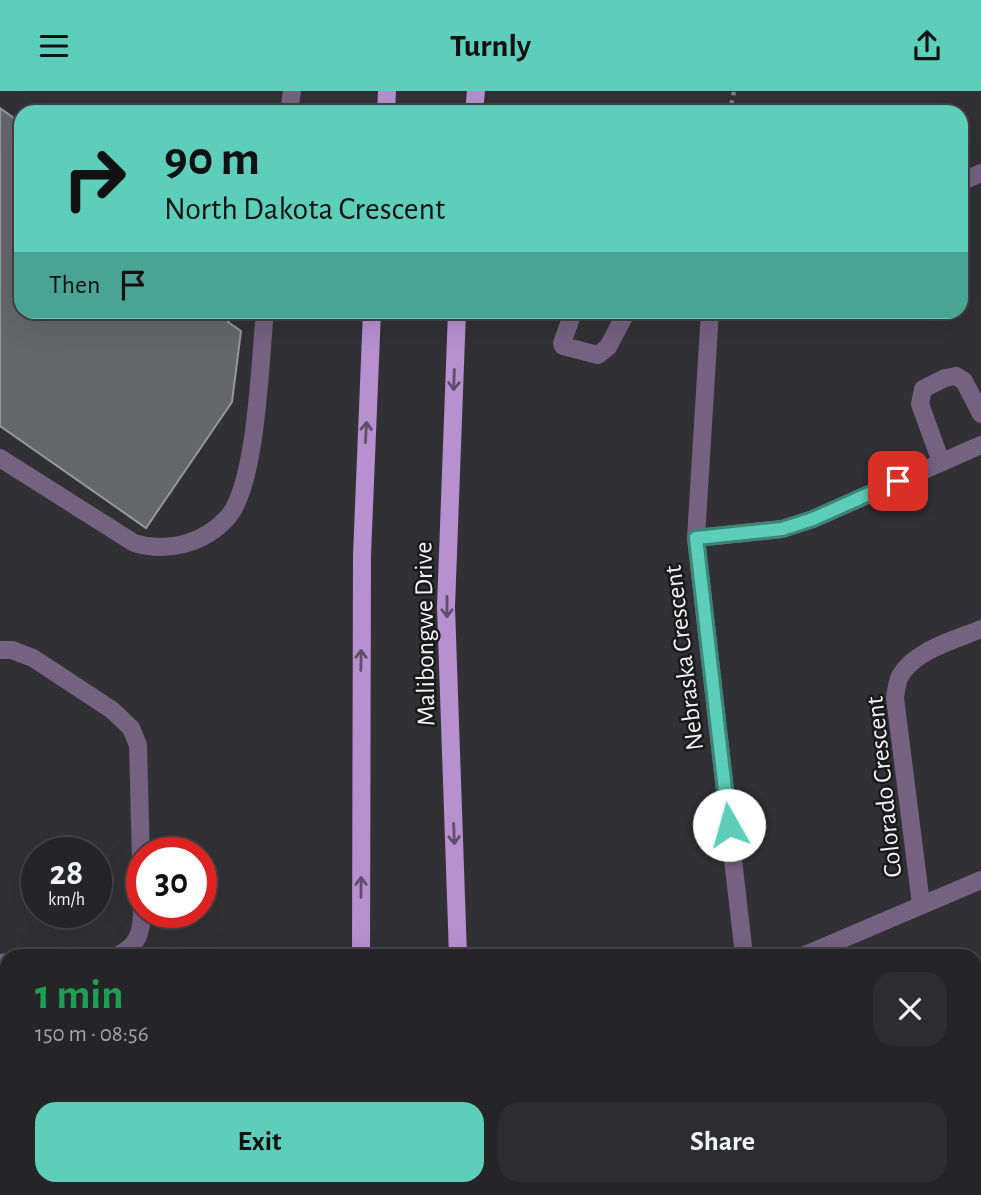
<!DOCTYPE html>
<meta charset="utf-8">
<style>
:root{--surface:#252427;--page:#2d2c2f;--text:#f1f3f6;--muted:#a3a4a7;--line:#424144;--accent:#5dceb9}
body{margin:0;font-family:"Alegreya Sans",sans-serif;background:var(--page);color:var(--text);height:100vh;display:flex;flex-direction:column;font-size:26px;white-space:nowrap}
*{box-sizing:border-box;margin:0}
p{font-size:23px;color:var(--muted)}
.icon{flex:none;width:38px;height:38px;fill:none;stroke:currentColor;stroke-width:2;stroke-linecap:round;stroke-linejoin:round}
.map{position:relative;flex:1;overflow:hidden}
.details{position:absolute;left:0px;top:858px;width:982px;height:247px;display:flex;flex-direction:column;background:var(--surface);border-radius:21px 21px 0 0;box-shadow:0 7px 28px #0002,0 0 0 2px var(--line)}
.details>*{flex:none}
.banner{position:absolute;left:14px;top:14px;width:954px;height:214px;border-radius:21px;box-shadow:0 7px 28px #0002,0 0 0 2px var(--line);background:#5dceb9;color:#111;overflow:hidden}
.speed{position:absolute;left:21px;top:746px;display:flex;gap:14px;font-size:35px;font-weight:700;text-align:center}
.speed>*{display:grid;place-content:center;width:91px;height:91px;border-radius:50%;background:var(--surface);box-shadow:0 7px 28px #0002,0 0 0 2px var(--line);line-height:1}
.speed small{font-size:18px;font-weight:400}
.speed .limit{border:10px solid #d22;background:#fff;color:#111}
.pin{position:absolute;display:grid;place-items:center;width:60px;height:60px;color:#fff;margin:-30px;border-radius:14px;box-shadow:0 4px 10px #0006}
.me{position:absolute;width:77px;margin:-38px;rotate:353deg;stroke-linejoin:round;filter:drop-shadow(0 0 5px #0008)}
.turn{display:flex;align-items:center;gap:24px;height:147px;padding:0 35px;font-size:32px}
.turn .icon{width:91px;height:91px;stroke-width:2.5}
.turn b{display:block;font-size:49px;line-height:60px}
.then{display:flex;align-items:center;height:66px;padding:0 35px;background:#0003;gap:14px;font-size:26px}
.round{display:grid;place-items:center;flex:none;width:74px;height:74px;border-radius:21px;background:var(--page)}
.head{display:flex;align-items:center;justify-content:space-between;height:119px;padding:0 35px}
h1{font-size:42px;font-weight:700;line-height:52px;color:#1e9e55}
.primary-button{display:flex;gap:14px;margin-top:auto;padding:14px 35px}
.primary-button a{flex:1;height:80px;border-radius:21px;background:var(--accent);color:#111;font-size:28px;font-weight:700;line-height:80px;text-align:center}
.primary-button a+a{background:var(--page);color:var(--text)}
header{display:flex;justify-content:space-between;align-items:center;height:91px;padding:0 35px;background:var(--accent);color:#111;font-size:32px;font-weight:700}
.map>svg:first-child{display:block}
.building{fill:#65666a;stroke:#95979b;stroke-width:2}
.lines{fill:none;stroke-linecap:round;stroke-linejoin:round}
.path{stroke:#7e7d80;stroke-width:4.5;stroke-dasharray:3.5 5;stroke-linecap:butt}
.minor{stroke:#756180;stroke-width:18}
.major{stroke:#b790cf;stroke-width:18}
.oneway{stroke:#604f6b}
.route-casing{stroke:#3c8678;stroke-width:18}
.route{stroke:#5dceb9;stroke-width:12}
.labels{text-anchor:middle;stroke-width:5;stroke-linejoin:round;paint-order:stroke}
.street-label{font-size:26px;fill:#f4f3f6;stroke:#19191a}
</style>
<header><svg class="icon" aria-label="menu" viewBox="0 0 24 24"><path d="M4 6h16M4 12h16M4 18h16"/></svg>Turnly<svg class="icon" aria-label="share" viewBox="0 0 24 24"><path d="M12 15V3M7 8l5-5 5 5M5 13v7h14v-7"/></svg></header>
<div class="map">
<svg width="981" height="1104" viewBox="0 0 981 1104">
<rect width="100%" height="100%" fill="#313034"/>
<path class="building" d="M0 17 21 32V220H235L228 231 241 240 232 311 146 437 0 335Z"/>
<g class="lines">
<path class="path" d="M730 21 734 0"/>
<g class="minor">
<path d="M289 21 292 0"/>
<path d="M961 91 981 82"/>
<path d="M710 220 696 447 744 864"/>
<path d="M570 230 562 252 563 255 598 264 608 256 627 220"/>
<path d="M0 367 134 452C167 462 204 453 228 426 257 392 260 268 265 220"/>
<path d="M941 371 920 313 923 298 945 287 956 285 964 290 981 323"/>
<path d="M696 447 782 438 813 428 981 354"/>
<path d="M0 559H12L33 567 112 619 131 637 138 654 142 808"/>
<path d="M921 813 895 607C896 600 897 591 900 585 915 559 955 549 981 538"/>
<path d="M118 864C137 856 142 841 142 821"/>
<path d="M805 864 981 789"/>
<path d="M0 872 7 871"/>
<path d="M0 1057H7"/>
<path d="M975 1057 981 1054"/>
<path d="M190 1097V1104"/>
<path d="M775 1097 776 1104"/>
<path d="M849 1104 870 1097"/>
</g>
<g class="major">
<path d="M386 21 387 0"/>
<path d="M474 21 476 0"/>
<path d="M457 220 446 516 458 864"/>
<path d="M361 864 362 464 372 220"/>
<path d="M374 1097V1104"/>
<path d="M471 1097V1104"/>
</g>
</g>
<defs><path id="oneway-shaft" d="M-6 0H5M1.5-3L5.5 0L1.5 3" fill="none" stroke-width="1.6" stroke-linecap="round" stroke-linejoin="round" transform="scale(1.75)"/></defs>
<g class="oneway">
<use href="#oneway-shaft" transform="translate(454 289) rotate(92)"/>
<use href="#oneway-shaft" transform="translate(366 341) rotate(-87)"/>
<use href="#oneway-shaft" transform="translate(447 516) rotate(90)"/>
<use href="#oneway-shaft" transform="translate(361 569) rotate(-89)"/>
<use href="#oneway-shaft" transform="translate(454 743) rotate(88)"/>
<use href="#oneway-shaft" transform="translate(361 796) rotate(-90)"/>
</g>
<g class="lines">
<defs>
<path id="route" d="M729 734 696 447 782 438 813 428 898 390"/>
</defs>
<use href="#route" class="route-casing"/>
<use href="#route" class="route"/>
</g>
<g class="labels">
<g class="street-label">
<text transform="translate(424 543) rotate(-91)" y="9">Malibongwe Drive</text>
<text transform="translate(683 567) rotate(-97)" y="9">Nebraska Crescent</text>
<text transform="translate(883 696) rotate(-96)" y="9">Colorado Crescent</text>
</g>
</g>
</svg>
<div class="speed"><div>28<small>km/h</small></div><div class="limit">30</div></div>
<div class="pin" style="left:898px;top:390px;background:#d93025"><svg class="icon" aria-label="arrive" viewBox="0 0 24 24"><path d="M6 21V4h12l-3 4 3 4H6"/></svg></div>
<svg class="me" style="left:729px;top:734px" viewBox="-20 -20 40 40"><circle r="19" fill="#fff"/><path d="M0-13L10 11 0 6-10 11z" fill="#5dceb9"/></svg>
<div class="banner">
<div class="turn"><svg class="icon" aria-label="right" viewBox="0 0 24 24"><path d="M7 20v-9h11M14 6l5 5-5 5"/></svg><div><b>90 m</b>North Dakota Crescent</div></div>
<div class="then">Then<svg class="icon" aria-label="arrive" viewBox="0 0 24 24"><path d="M6 21V4h12l-3 4 3 4H6"/></svg></div>
</div>
<section class="details">
<div class="head"><div><h1>1 min</h1><p>150 m · 08:56</p></div><a class="round"><svg class="icon" aria-label="close" viewBox="0 0 24 24"><path d="M6 6l12 12M18 6L6 18"/></svg></a></div>
<div class="primary-button"><a>Exit</a><a>Share</a></div>
</section>
</div>
